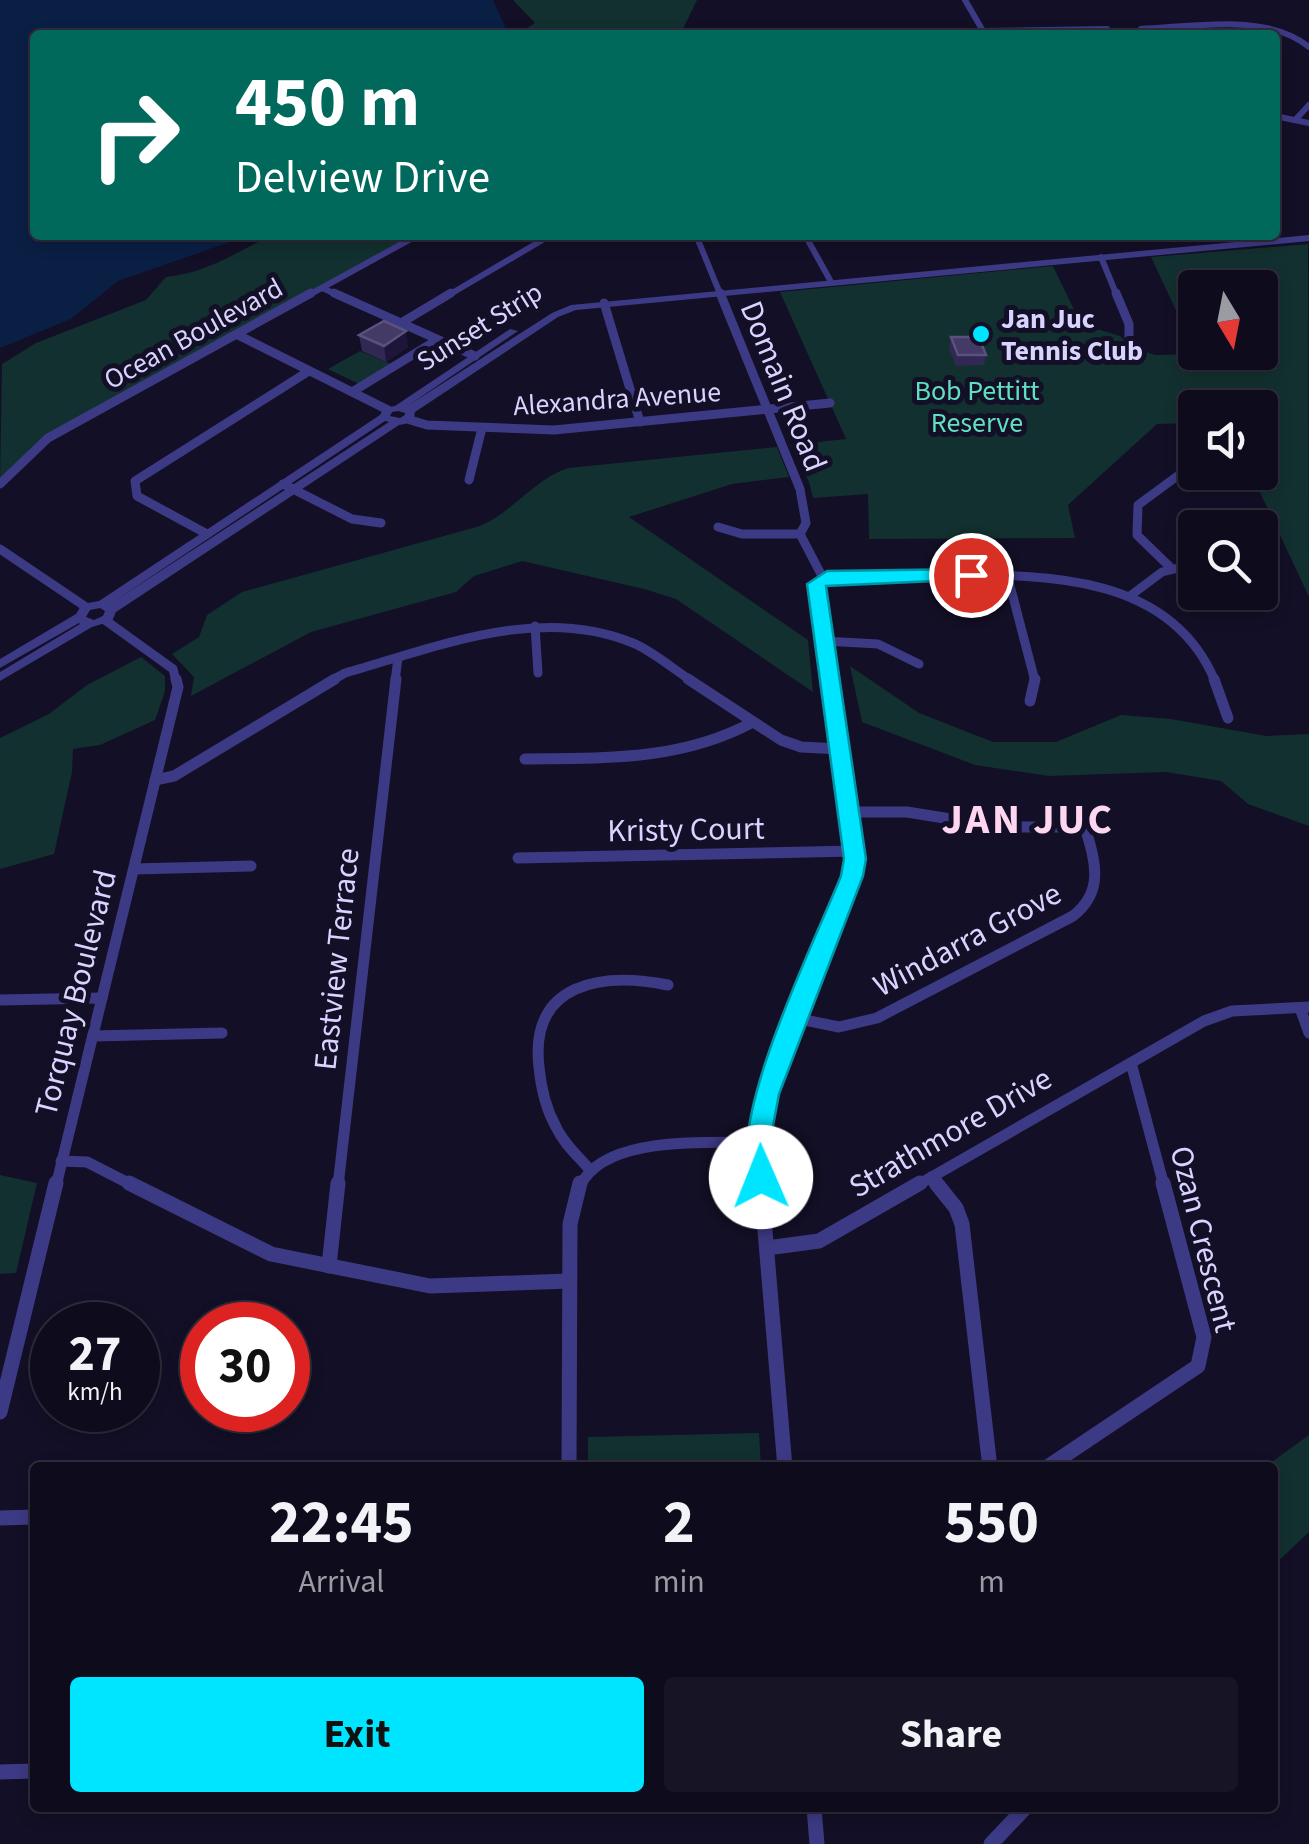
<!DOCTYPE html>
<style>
:root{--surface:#0e0b1c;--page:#171425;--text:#f1f3f6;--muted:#9b9ba3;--line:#2e2b3b;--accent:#00e5ff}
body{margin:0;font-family:"Source Sans 3",sans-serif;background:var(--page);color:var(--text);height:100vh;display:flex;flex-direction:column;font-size:38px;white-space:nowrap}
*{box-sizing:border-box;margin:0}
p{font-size:32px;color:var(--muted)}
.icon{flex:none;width:55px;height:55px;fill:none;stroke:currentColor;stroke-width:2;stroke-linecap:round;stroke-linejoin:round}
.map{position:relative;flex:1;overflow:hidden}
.drawer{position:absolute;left:30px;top:1462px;width:1248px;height:350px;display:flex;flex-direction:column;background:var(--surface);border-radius:10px;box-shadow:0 5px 15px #0003,0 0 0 2px var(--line)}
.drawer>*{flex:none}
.banner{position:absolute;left:30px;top:30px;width:1250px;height:210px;border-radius:10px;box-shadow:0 5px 15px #0003,0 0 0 2px var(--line);background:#00695c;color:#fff;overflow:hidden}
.needle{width:65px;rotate:170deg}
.fabs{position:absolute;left:1178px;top:270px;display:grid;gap:20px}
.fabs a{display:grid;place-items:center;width:100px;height:100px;border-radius:10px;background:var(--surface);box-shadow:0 5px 15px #0003,0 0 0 2px var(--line);font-size:50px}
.speed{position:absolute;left:30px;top:1302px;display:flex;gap:20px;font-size:50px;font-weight:700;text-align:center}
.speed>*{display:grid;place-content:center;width:130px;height:130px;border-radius:50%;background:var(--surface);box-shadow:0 5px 15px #0003,0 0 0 2px var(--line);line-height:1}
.speed small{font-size:25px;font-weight:400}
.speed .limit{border:15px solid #d22;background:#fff;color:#111}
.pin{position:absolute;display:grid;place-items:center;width:85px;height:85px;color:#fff;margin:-42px;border:5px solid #fff;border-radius:50%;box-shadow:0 2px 10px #0007}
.me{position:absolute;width:110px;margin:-55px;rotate:359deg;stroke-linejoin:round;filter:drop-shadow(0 0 8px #0008)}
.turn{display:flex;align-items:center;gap:35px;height:210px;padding:0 40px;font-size:45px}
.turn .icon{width:130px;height:130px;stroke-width:2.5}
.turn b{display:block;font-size:70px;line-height:85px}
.eta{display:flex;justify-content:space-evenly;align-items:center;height:170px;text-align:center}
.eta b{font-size:60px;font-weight:700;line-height:70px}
.action{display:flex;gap:20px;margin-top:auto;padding:20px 40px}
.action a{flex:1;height:115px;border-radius:10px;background:var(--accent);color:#111;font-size:40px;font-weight:700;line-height:115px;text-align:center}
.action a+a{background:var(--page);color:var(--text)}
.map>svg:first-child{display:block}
.green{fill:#12302f}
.water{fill:#0a1f44}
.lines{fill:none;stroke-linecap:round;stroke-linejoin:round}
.minor-far3{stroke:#3d3a85;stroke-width:6}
.minor-far2{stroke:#3d3a85;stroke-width:9}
.minor-far1{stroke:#3d3a85;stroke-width:11}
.minor{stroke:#3d3a85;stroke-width:15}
.tertiary{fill:#3d3a85;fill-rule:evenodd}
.wall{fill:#312854}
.shaded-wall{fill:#1d163a}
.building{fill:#433a66;stroke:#5a527e;stroke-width:2.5}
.route{fill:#00e5ff;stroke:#0095a6;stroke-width:2.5}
.poi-dot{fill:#00e5ff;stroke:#130f26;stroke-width:4}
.labels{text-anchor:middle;stroke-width:10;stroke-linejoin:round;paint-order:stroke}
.far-poi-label{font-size:28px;font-weight:bold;fill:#d9d4ff;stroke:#130f26;text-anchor:start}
.far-street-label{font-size:28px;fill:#d9d4ff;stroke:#130f26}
.far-park-label{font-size:28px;fill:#5fe0c0;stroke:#130f26}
.street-label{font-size:32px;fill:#d9d4ff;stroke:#130f26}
.district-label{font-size:42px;font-weight:bold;letter-spacing:2.5px;fill:#ffd6f0;stroke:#130f26}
</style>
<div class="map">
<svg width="1309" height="1844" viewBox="0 0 1309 1844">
<rect width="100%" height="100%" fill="#130f26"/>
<g class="green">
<path d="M513 0H697L680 35H527L526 29 535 23Z"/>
<path d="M274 235H418L48 438 0 484 2 364 36 343 146 300 166 277C211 272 234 252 274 235Z"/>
<path d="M1308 244 1309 597 1251 473 1260 472V408H1195V423L1157 424 1068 505 1075 538 869 539 868 494 813 498 809 482 790 445 846 439 780 292 1053 266 1081 324 1120 336 1132 347 1155 355 1260 352V288H1195V351L1151 257Z"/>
<path d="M360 351 391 364 359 384 328 369Z"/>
<path d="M777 447 789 477 732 484 629 517 808 640 813 692 676 599 644 589 522 561 474 576 456 592 311 632 191 696 194 677 172 654 199 637 207 615 242 592 480 526C513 512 533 480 568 468Z"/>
<path d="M141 657 165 676V691L155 720 100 745 73 749 72 772 54 854 0 869V738L49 714 87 685Z"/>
<path d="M850 666 919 713 993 742H1056L1121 715 1171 719 1266 736 1309 734V826L1248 804 1221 781 1166 772 1049 776 975 765 862 722Z"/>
<path d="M0 1175 37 1183 16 1273 0 1274Z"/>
<path d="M759 1433 761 1467H588V1437Z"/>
<path d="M1309 1435V1532L1273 1566 1272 1468 1265 1467Z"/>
</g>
<path class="water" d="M0 0H493L509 35H35V235H250L118 281 71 319 0 348Z"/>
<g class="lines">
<g class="minor-far3">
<path d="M965 0 983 31 966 35"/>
<path d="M1141 29C1193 27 1266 12 1309 47"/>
<path d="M983 31 1107 29"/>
<path d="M1275 116 1309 123"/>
<path d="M1296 119 1309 105"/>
<path d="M696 235 721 296"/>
<path d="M805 235 830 280"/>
<path d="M1101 257 1117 296"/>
<path d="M322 288 340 296"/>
<path d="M307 296 418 235"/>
<path d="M447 296 551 235"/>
</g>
<g class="minor-far2">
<path d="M334 293 475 356"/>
<path d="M720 293 800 489 806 523 800 534 823 578 816 587 830 681"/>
<path d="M1116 293 1129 324V337"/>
<path d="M604 303 640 422"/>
<path d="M401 323 451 293"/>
<path d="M238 335 388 410"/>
<path d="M352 392 437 340"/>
<path d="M407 419 427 425 554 430 830 403"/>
<path d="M469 480 482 428"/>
<path d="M0 484 48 438 311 293"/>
<path d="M283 484 352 519 381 523"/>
<path d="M718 527 742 534H800"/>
<path d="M207 534 137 496 135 481 309 371"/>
<path d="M0 549 86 607"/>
<path d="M1171 568 1137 535 1138 505 1191 466 1192 453"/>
<path d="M1007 574 1035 681"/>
<path d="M823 578C862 574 900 575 939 575 1040 575 1169 571 1215 681"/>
<path d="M1130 596 1162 572 1195 564"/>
<path d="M105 620 173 669 176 681"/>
<path d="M535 626 538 673"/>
<path d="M824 641 878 644 919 664"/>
<path d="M331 681 345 673C437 647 539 604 633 643 654 652 673 669 692 681"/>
<path d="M395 681 398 658"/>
</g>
<g class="minor-far1">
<path d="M688 679 781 740 801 747 840 749"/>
<path d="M1214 679 1228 718"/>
<path d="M1030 701 1035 679"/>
<path d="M525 759C605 758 681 761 753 722"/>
<path d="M155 780 174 776 335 679"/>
<path d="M518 858 855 851"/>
<path d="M134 869 251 866"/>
<path d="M0 1000 102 998"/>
<path d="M1300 1008 1309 1033"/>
<path d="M795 1018 839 1027 877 1018 1073 916C1105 891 1095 861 1085 827H1000L907 812H850"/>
<path d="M93 1036 222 1033"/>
<path d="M1131 1063 1164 1186"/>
<path d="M61 1161 87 1162 134 1186"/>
<path d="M590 1170C578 1156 564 1144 556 1127 546 1109 541 1088 539 1067 529 982 603 972 668 985"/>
<path d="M931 1177 938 1186"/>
<path d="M56 1186 178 687 176 679"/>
<path d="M338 1186 396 679"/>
<path d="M580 1186C605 1134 708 1144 758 1142"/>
<path d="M762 1186 758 1142 772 1077 852 877 855 845 830 679"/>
<path d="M916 1186 1204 1021 1232 1011 1309 1007"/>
</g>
<g class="minor">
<path d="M129 1183 271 1254 430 1286 569 1281"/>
<path d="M761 1183 785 1468"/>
<path d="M936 1183 956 1208 962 1224 990 1468"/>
<path d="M767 1248 819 1241 920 1183"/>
<path d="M329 1266 338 1183"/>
<path d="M0 1412 56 1183"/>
<path d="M569 1468 570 1224 580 1183"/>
<path d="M1046 1468 1198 1366 1204 1337 1163 1183"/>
<path d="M0 1518 35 1517"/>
<path d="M0 1772 35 1771"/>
<path d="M814 1808 817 1844"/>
<path d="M991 1844 1025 1808"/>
</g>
<path class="tertiary" d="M1309 235V241L576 310 558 317 415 412 414 418 405 424 399 425 116 612 112 621 92 627 0 681V672L80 624 79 623 0 668V659L76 614 82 604 99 601 380 415 384 408 395 406 510 329 518 331 406 407 552 313 571 305ZM398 411 405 413V415L400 418 390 416 392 412ZM385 421 389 422 110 604ZM100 608 105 611 103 616 94 620 86 617 90 610Z"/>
</g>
<g class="wall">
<path d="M359 335 408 347 386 362 362 351Z"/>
<path d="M951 337 986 355 984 365 956 366 949 348Z"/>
</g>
<path class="shaded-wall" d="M406 331 408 347 386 362 384 346Z"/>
<g class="building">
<path d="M384 321 406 331 384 346 359 335Z"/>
<path d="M951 337H979L986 355H958Z"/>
</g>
<path class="route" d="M971 569 978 571V579L826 586 866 859 863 876 779 1094 770 1142 774 1177 770 1185 761 1188 752 1185C723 1125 815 941 841 876L844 859 807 584 827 571Z"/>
<circle class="poi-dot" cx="981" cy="334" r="10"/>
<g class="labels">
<g class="far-poi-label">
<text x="1001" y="328">Jan Juc<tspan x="1001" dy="32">Tennis Club</tspan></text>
</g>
<g class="far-street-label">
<text transform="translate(479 326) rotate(-32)" y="10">Sunset Strip</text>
<text transform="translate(193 333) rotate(-29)" y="10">Ocean Boulevard</text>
<text transform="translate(617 398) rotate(-4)" y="10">Alexandra Avenue</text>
</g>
<g class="far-park-label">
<text x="977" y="400">Bob Pettitt<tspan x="977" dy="32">Reserve</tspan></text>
</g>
<g class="street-label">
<text transform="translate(784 386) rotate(68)" y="11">Domain Road</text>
<text transform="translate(686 829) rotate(-1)" y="11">Kristy Court</text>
<text transform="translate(967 939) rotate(-28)" y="11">Windarra Grove</text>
<text transform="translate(336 959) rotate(-84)" y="11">Eastview Terrace</text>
<text transform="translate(75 993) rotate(-76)" y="11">Torquay Boulevard</text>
<text transform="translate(950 1132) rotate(-30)" y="11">Strathmore Drive</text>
<text transform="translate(1204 1239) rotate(76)" y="11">Ozan Crescent</text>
</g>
<g class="district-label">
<text x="1028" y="833">JAN JUC</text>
</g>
</g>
</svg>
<div class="fabs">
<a><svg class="needle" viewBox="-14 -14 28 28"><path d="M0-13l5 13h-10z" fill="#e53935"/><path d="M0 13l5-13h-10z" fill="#9b9ba3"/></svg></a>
<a><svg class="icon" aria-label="sound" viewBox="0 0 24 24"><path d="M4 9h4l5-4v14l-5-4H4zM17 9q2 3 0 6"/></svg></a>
<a><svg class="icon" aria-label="search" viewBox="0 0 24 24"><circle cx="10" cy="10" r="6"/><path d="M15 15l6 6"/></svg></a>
</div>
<div class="speed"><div>27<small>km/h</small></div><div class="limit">30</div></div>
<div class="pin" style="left:971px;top:575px;background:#d93025"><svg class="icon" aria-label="arrive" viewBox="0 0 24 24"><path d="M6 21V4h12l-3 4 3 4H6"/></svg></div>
<svg class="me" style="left:761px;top:1177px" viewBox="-20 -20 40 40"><circle r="19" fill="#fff"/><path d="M0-13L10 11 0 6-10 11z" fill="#00e5ff"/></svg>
<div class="banner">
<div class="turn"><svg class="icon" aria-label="right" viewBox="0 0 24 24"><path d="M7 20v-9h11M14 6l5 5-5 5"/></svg><div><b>450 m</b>Delview Drive</div></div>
</div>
<section class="drawer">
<div class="eta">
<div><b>22:45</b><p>Arrival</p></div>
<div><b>2</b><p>min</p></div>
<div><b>550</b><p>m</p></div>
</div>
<div class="action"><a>Exit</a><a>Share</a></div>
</section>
</div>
